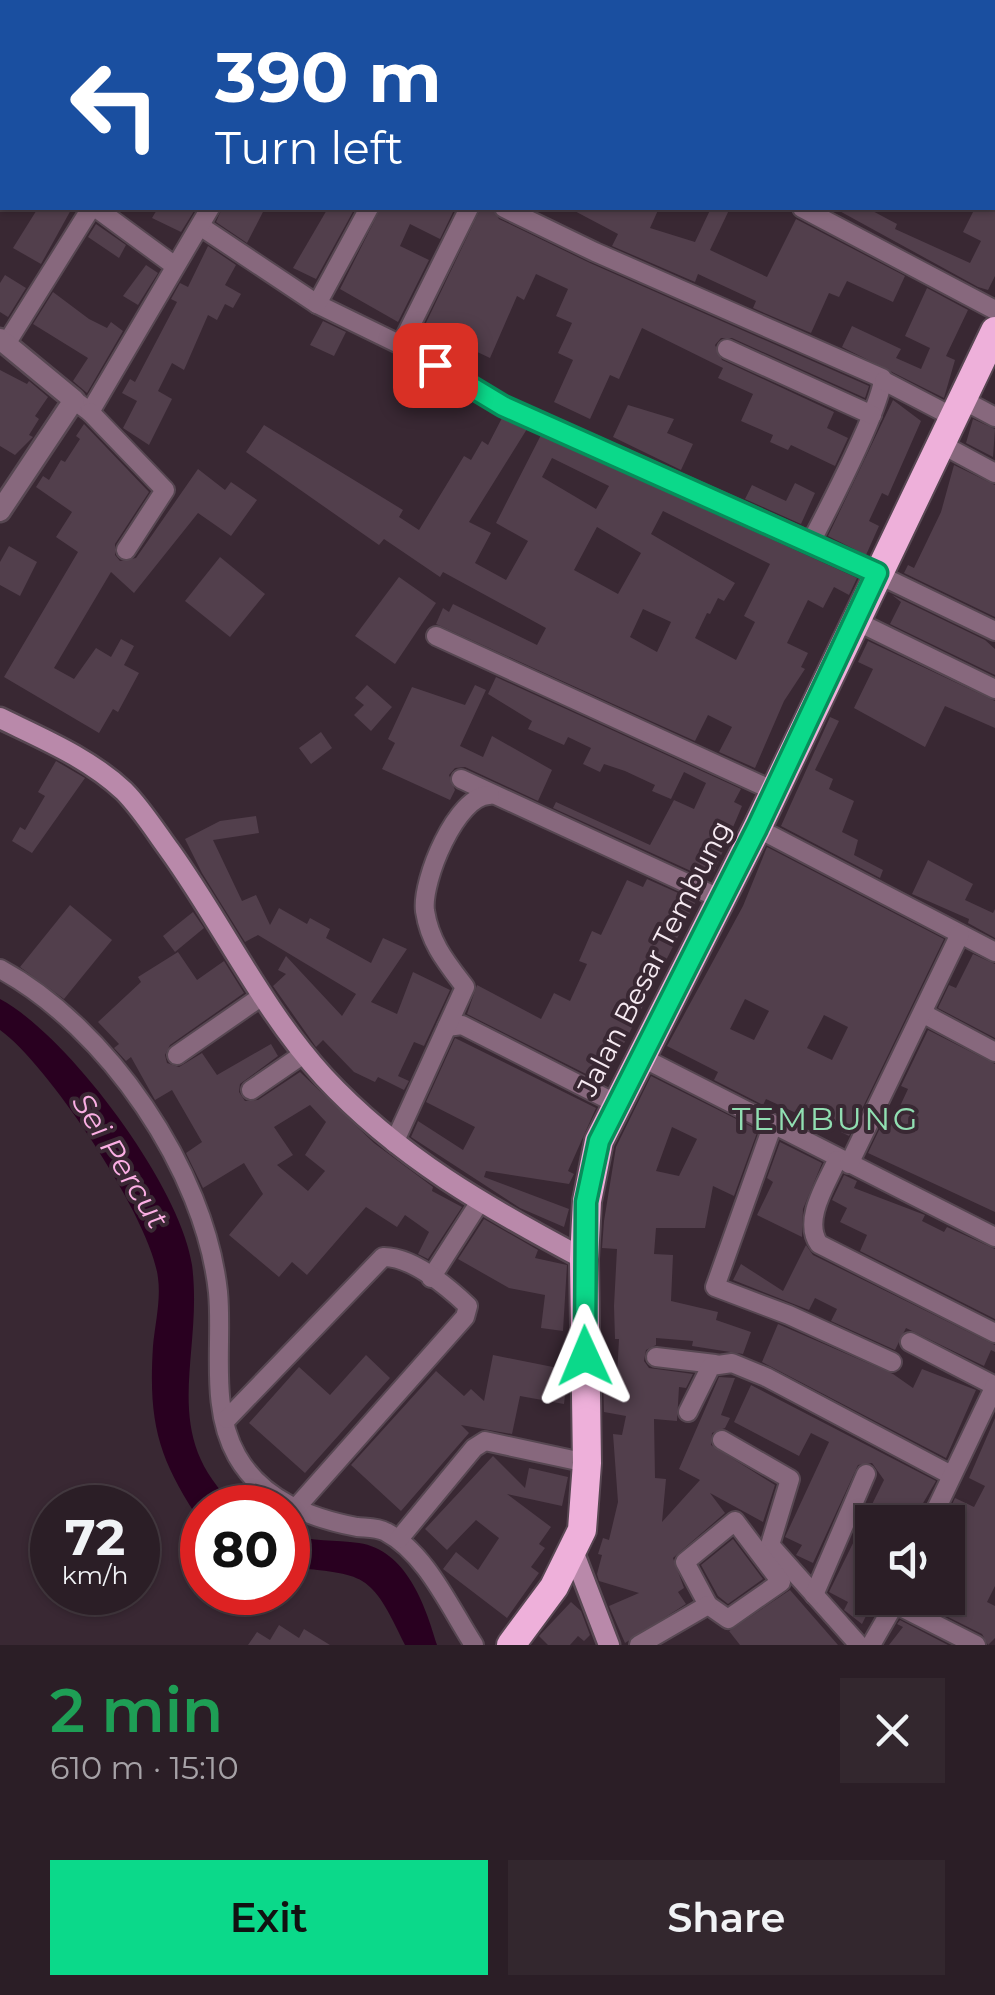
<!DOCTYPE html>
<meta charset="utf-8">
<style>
:root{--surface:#2b1e26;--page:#33272e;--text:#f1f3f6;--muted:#a6a2a7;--line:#473c43;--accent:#0bd98a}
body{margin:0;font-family:Montserrat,sans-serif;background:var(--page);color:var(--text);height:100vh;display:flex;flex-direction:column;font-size:38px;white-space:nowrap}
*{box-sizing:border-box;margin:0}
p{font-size:32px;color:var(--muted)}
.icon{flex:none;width:55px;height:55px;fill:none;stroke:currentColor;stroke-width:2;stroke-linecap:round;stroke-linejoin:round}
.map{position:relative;height:1645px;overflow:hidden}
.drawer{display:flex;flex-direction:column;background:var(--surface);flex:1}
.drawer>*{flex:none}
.top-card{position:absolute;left:0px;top:0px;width:995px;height:210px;box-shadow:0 2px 8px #0004,0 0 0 2px var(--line);background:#1a4fa0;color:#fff;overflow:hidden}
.tools{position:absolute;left:855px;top:1505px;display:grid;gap:20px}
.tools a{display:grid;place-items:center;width:110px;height:110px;border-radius:0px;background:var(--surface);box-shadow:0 2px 8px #0004,0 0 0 2px var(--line);font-size:50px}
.speed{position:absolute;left:30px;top:1485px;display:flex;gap:20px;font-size:50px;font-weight:700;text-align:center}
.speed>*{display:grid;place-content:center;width:130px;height:130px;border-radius:50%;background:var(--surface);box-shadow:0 2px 8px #0004,0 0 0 2px var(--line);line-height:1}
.speed small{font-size:25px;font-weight:400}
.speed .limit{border:15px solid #d22;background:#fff;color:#111}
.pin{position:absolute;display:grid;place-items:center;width:85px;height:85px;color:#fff;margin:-42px;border-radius:20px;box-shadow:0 5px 15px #0006}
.me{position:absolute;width:110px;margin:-55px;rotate:359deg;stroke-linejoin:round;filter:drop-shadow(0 0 8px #0008)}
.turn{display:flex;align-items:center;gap:35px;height:210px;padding:0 50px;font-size:45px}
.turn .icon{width:130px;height:130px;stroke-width:2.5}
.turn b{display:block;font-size:70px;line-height:85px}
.round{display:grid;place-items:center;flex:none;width:105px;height:105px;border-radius:0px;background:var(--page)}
.head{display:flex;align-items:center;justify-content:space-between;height:170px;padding:0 50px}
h1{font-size:60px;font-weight:600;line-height:75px;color:#1e9e55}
.cta{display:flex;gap:20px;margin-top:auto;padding:20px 50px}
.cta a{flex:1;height:115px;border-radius:0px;background:var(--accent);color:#111;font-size:40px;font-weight:600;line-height:115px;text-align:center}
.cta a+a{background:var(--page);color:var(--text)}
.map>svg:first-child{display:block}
.water{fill:#290020}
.building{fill:#523f4c;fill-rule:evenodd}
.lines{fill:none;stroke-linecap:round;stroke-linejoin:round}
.minor-casing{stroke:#574752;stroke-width:22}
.tertiary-casing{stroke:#574752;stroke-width:25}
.secondary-casing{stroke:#574752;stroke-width:25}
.trunk-casing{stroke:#574752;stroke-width:32}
.minor{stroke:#87687d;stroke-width:18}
.tertiary{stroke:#87687d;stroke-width:20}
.secondary{stroke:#b989aa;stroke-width:20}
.trunk{stroke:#eeb0da;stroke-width:28}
.route-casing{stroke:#078d5a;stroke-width:25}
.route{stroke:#0bd98a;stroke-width:18}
.labels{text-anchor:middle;stroke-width:8;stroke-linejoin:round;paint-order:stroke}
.street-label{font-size:28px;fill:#f6eaf2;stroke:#392833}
.water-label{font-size:30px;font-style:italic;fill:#fbafe4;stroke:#392833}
.quarter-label{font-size:32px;letter-spacing:2.5px;fill:#91dfb2;stroke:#392833}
</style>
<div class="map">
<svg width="995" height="1645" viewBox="0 0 995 1645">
<rect width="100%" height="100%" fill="#392833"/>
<g class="water">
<path d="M0 999C69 1036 181 1187 192 1265 204 1357 156 1434 237 1507L202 1508V1524C159 1460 148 1425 153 1346 155 1324 161 1300 158 1278 152 1220 48 1064 0 1030Z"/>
<path d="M288 1535C312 1541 335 1540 359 1543 406 1550 425 1604 437 1645H405C370 1571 366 1575 288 1567Z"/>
</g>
<g class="building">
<path d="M38 208H72L41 264 13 248Z"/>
<path d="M158 208H196L181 232 152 218Z"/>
<path d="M222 208H265L247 243 216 222Z"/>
<path d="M328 208H355L316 279 293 268Z"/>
<path d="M381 208H455L440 239 410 224 400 246 429 260 398 322 340 289Z"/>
<path d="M481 208H492L499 219 590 263 869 386 865 398 732 338H721L715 345 722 360 834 412 827 428 848 438 835 466 791 445 788 450 770 442 773 435 741 421 753 394 718 378 723 368 642 328 619 379 610 375 590 419 554 402 573 360 558 353 572 323 556 316 568 289 536 274 524 300 517 296 490 358 454 341 450 350 430 340 433 334 423 329Z"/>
<path d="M569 208H659L650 228 695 242 711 208H730L710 250 767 277 796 219 905 276 893 302 847 281 839 297 829 293 811 333 753 308 756 301 698 274 695 282 612 246 618 234Z"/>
<path d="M834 208H867L897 224 895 229 970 263 981 241 963 232 975 208H995V276L988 290 978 287Z"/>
<path d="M96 224 126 245 119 258 88 237Z"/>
<path d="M208 246 236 265 225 285 241 294 233 308 225 304 217 320 208 315 184 370 172 363 158 391 172 399 149 445 123 428 137 401 122 393 130 379 135 382 177 302 171 299 180 283 188 287Z"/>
<path d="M146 265 158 273 138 305 123 296Z"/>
<path d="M5 275 26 288 8 317 0 312V283Z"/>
<path d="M927 288 968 310 946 356 955 360 944 398 842 347 852 326 901 349 896 358 921 369 930 348 905 336Z"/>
<path d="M53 292 89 319 107 328 111 322 123 331 87 393 73 381 88 358 33 324Z"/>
<path d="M323 321 346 332 334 356 310 345Z"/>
<path d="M0 370 27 384 29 381 48 397 35 416 39 419 29 435 33 437 15 455 0 446Z"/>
<path d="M893 400 921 421 888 496 882 493 869 521 879 526 866 555 828 536Z"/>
<path d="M628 405 674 419 667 433 693 444 681 470 613 437Z"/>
<path d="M502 418 527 429 469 522 491 533 475 563 506 580 528 541 496 523 541 435 857 578 849 595 834 587 823 608 808 600 787 643 808 653 801 667 805 669 784 701 755 768 719 752 732 727 708 715 695 741 436 624 443 608 449 612 453 604 537 645 546 628 443 572 440 577 384 539 379 545 246 452 264 425 403 510 399 517 419 530 464 456 471 460 482 441 488 445ZM552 458 609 486 596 509 542 477ZM663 511 770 564 744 616 755 622 736 660 695 638 707 613 710 614 718 598 724 601 735 583 651 534ZM597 527 641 553 618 594 574 570ZM643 609 671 622 657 652 630 637Z"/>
<path d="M973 419 995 429 993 457 966 443Z"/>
<path d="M84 424 149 492 115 544V555L120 561 136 558 198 469 225 490 231 482 257 500 231 536 198 513 134 593 111 572 54 668 74 679 96 648 111 657 121 639 134 646 124 665 139 673 118 712 113 709 99 733 4 677 78 552 56 537 72 512 36 487 43 476 49 480 61 460 65 462 80 439 76 436Z"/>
<path d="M954 465 995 485V617L904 573 908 565 914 568 941 512Z"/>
<path d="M795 483 815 493 801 524 745 499 752 485 786 501Z"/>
<path d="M9 546 37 562 20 596 0 585V562Z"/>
<path d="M220 557 265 594 230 637 185 601Z"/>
<path d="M399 577 436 603 395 664 355 636Z"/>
<path d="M892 595 985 640 995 649V675L890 624 901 602Z"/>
<path d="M868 641 995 701V728L945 706 925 747 854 708 873 669 858 662Z"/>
<path d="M496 677 741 789 734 802 742 806 714 872 708 869 704 877 553 808 556 802 650 845 674 800 694 809 706 783 684 772 671 799 652 791 655 785 625 771 604 764 600 772 583 764 591 748 568 737 564 745 528 729 532 721 488 694Z"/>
<path d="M367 685 392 707 371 731 354 715 364 705 355 698Z"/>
<path d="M475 685 486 690 460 746 483 757 492 736 552 770 538 801 465 767 455 768 449 775 455 790 450 800 382 769 395 743 388 739 412 687 465 705Z"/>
<path d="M830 717 839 721 815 770 833 779 829 789 854 801 842 832 858 840 854 855 883 870 880 878 781 826Z"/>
<path d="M321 732 332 748 311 764 299 748Z"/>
<path d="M56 761 85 778 32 853 12 841 20 827 25 830 45 796 38 792Z"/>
<path d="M256 816 259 833 213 840 242 901 256 895 270 925 279 908 307 924 310 918 330 929 326 938 371 963 383 938 407 949 371 1002 397 1014 413 972 450 990 424 1046 414 1042 398 1076 409 1081 404 1090 378 1077 375 1082 354 1072 323 1040 316 1047 273 986 286 974 278 970 286 956 342 1016 356 994 258 935 245 942 202 873 185 839 220 821Z"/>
<path d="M767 847 944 939 849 1136 841 1132 844 1125 800 1104 796 1113 766 1099 763 1105 714 1080 718 1072 667 1046 743 906ZM745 999 769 1011 754 1040 730 1029ZM824 1015 848 1027 832 1060 807 1048Z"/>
<path d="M928 860 973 884 965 900 993 913 995 909V938L968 923 969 919 912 894Z"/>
<path d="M647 879 696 901 604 1083 467 1014 477 985 541 1019 554 993 570 1001 587 964 579 961 592 931 601 935 627 880 643 887Z"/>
<path d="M70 905 112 940 64 999 20 967Z"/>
<path d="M193 912 204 928 175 952 163 936Z"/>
<path d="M178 952 197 980 224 961 244 993 170 1045 165 1055 167 1063 179 1067 202 1053 217 1075 271 1044 278 1056 240 1084 239 1092 245 1101 258 1100 300 1072 374 1143 433 1187 432 1191 462 1207 428 1259 418 1254 429 1232 405 1215 397 1227 366 1207 307 1275 292 1262 279 1277 229 1235 263 1194 244 1163 203 1188 186 1153 202 1142 172 1090 155 1100 131 1057 126 1061 114 1048 119 1044 98 1022 141 982 138 977ZM310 1105 326 1122 305 1155 325 1171 308 1191 277 1165 293 1155 274 1127Z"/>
<path d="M973 954 995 964V1038L938 1008 949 985 956 988Z"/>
<path d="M928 1030 995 1064V1212L868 1153 880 1128 888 1132 908 1089 901 1086Z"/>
<path d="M455 1038 596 1108 568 1171 574 1174 569 1184 486 1171 484 1177 569 1209 564 1227 520 1208 411 1137 418 1121 463 1150 475 1127 426 1102Z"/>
<path d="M651 1076 758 1130 734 1196 713 1186 705 1228H656L654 1254 673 1255 671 1301 718 1312 716 1320 751 1332 743 1354 692 1346 693 1341 656 1338V1345L646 1350 644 1361 649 1368 693 1374 686 1388 679 1387 677 1421 654 1419 655 1478 666 1479 662 1522 700 1480 679 1469 719 1377 735 1378 721 1415 730 1418 725 1428 712 1433 711 1445 775 1485 763 1522 710 1493 725 1513 673 1558 684 1588 678 1592 686 1604 625 1643 609 1606 639 1593 599 1581 597 1574 602 1555 598 1554 603 1538 609 1540 618 1502 613 1434 622 1435 626 1416 604 1412 603 1375H617L619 1339H615L614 1306 617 1249 602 1248 604 1221 616 1147ZM672 1127 697 1139 679 1176 656 1171Z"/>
<path d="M780 1142 822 1163 803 1209 802 1237 757 1215 773 1182 767 1178Z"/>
<path d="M844 1175 857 1181 854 1188 925 1215 922 1221 944 1232 947 1227 995 1249V1319L860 1251 867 1235 840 1222 847 1208 832 1200Z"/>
<path d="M484 1219 538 1250 535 1258 567 1265 563 1331 541 1328 545 1295 509 1288 458 1259Z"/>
<path d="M806 1245 813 1255 995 1345V1352L991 1350 984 1366 906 1328 895 1350 831 1321 837 1309 815 1298 809 1310 733 1280 741 1264 783 1291Z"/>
<path d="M778 1324 893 1374 913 1388 922 1369 976 1390 946 1458 762 1362Z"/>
<path d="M366 1355 390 1378 305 1473 249 1423 299 1367 330 1395Z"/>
<path d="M493 1355 568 1370 564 1404 520 1396 512 1434 461 1425 469 1433 401 1511 351 1465 436 1371 464 1396 471 1389 484 1401Z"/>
<path d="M751 1385 936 1481 912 1522H872V1604L862 1624 844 1610 848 1602 829 1592 884 1480 872 1463 858 1465 813 1563 796 1555 802 1545 785 1537 829 1442 811 1433 799 1456 734 1422Z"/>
<path d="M995 1418V1586L987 1602 995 1606V1638L988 1645 982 1634 910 1598H948L946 1517 955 1498 974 1507 985 1486 969 1478Z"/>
<path d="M493 1456 525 1488 529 1468 568 1477 562 1506 507 1494 551 1527 539 1544 545 1548 531 1567 539 1573 507 1618 443 1569 456 1552 478 1570 499 1538 476 1520 447 1550 425 1529Z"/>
<path d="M733 1539 763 1579 728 1604 718 1596 701 1565Z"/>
<path d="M790 1590 838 1645H740L729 1631Z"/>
<path d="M571 1602 581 1611 590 1635 584 1641 578 1636 570 1645H548L539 1636Z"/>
<path d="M900 1620 948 1645H889L903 1627 897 1624Z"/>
<path d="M279 1625 299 1638 304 1629 330 1645H248L257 1632 270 1640Z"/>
</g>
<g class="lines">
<defs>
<g id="minor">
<path d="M280 0 285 2"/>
<path d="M441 0 446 2"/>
<path d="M767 0 772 2"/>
<path d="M19 2 20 0"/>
<path d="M196 2 197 0"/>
<path d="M311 2 313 0"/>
<path d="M797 2 798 0"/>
<path d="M0 39 2 34"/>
<path d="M0 144 2 145"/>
<path d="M96 208 175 266"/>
<path d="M504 208 595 252 882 378C887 396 824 517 811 542"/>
<path d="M802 208 995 310"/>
<path d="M200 226 317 304 401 345 503 405 811 542 995 631"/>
<path d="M317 304 369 208"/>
<path d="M6 344 91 208"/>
<path d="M401 345 469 208"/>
<path d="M727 349 872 415"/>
<path d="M884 381 955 418"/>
<path d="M74 400 90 412 210 208"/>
<path d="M963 400 995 417"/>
<path d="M90 412 165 490 126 550"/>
<path d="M943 445 995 473"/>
<path d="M856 621 995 689"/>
<path d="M436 636 772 790"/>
<path d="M461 779 721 899"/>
<path d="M757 828 995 952"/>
<path d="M0 969C107 1027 205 1170 218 1292 223 1344 209 1407 237 1456 262 1500 310 1518 357 1527 367 1528 377 1527 386 1532 426 1553 450 1608 474 1645"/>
<path d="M924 1014 995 1052"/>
<path d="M447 1027 462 1025 615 1103"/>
<path d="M177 1055 262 996"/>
<path d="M641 1057 995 1237"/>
<path d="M251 1090 305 1053"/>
<path d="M772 1127 715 1287 789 1315 892 1362"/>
<path d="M394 1143 465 987C446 962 430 943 425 911 421 881 457 794 490 795"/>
<path d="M837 1160C827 1183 802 1220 819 1244L995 1333"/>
<path d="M849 1164 960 934"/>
<path d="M431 1278 479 1203"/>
<path d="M910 1342 995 1386"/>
<path d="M656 1357 715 1364"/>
<path d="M688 1412 711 1366 732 1363 766 1377 951 1475"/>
<path d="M227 1419 383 1257C411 1256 448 1287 468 1306L465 1317 294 1510"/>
<path d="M722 1440 790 1479 770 1545 859 1645"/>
<path d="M735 1521 781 1582 728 1619 708 1605 685 1562Z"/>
<path d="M930 1522 995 1386"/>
<path d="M399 1539 474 1448 485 1441 587 1463"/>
<path d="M814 1595 866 1474"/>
<path d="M895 1604 976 1645"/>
<path d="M639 1645 708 1605"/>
<path d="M871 1645 898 1598"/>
</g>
<path id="tertiary" d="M0 339 74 400 0 511"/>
<g id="secondary">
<path d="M0 718C43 739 89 758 124 791 141 808 156 832 170 851 223 925 262 1009 324 1077 398 1157 488 1208 584 1259"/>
<path d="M573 1551 609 1645"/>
</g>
<path id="trunk" d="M511 1645 554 1587 582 1530 587 1463 584 1259 587 1201 599 1141 757 828 995 331"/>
</defs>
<use href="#minor" class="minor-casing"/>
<use href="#tertiary" class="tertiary-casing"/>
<use href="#secondary" class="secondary-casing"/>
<use href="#trunk" class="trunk-casing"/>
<use href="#minor" class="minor"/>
<use href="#tertiary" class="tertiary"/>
<use href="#secondary" class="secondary"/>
<use href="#trunk" class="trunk"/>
</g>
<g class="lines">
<defs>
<path id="route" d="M435 365 503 406 877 573 757 828 599 1141 586 1202 585 1356"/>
</defs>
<use href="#route" class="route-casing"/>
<use href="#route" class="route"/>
</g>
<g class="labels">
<g class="street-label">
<text transform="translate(654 958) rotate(-63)" y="10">Jalan Besar Tembung</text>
</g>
<g class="water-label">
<text transform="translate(120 1161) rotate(58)" y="10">Sei Percut</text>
</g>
<g class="quarter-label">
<text x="826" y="1130">TEMBUNG</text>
</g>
</g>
</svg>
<div class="tools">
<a><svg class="icon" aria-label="sound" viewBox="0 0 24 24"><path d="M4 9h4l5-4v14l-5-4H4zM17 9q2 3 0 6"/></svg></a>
</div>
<div class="speed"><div>72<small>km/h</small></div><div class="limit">80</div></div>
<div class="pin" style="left:435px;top:365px;background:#d93025"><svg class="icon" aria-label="arrive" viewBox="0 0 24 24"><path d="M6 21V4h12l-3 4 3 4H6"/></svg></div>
<svg class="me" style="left:585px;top:1356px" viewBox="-20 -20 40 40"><path d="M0-17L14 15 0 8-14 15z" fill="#0bd98a" stroke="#fff" stroke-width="4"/></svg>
<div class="top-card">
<div class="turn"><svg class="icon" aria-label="left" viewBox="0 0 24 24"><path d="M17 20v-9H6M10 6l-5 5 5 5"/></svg><div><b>390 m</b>Turn left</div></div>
</div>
</div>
<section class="drawer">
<div class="head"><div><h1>2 min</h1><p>610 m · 15:10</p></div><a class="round"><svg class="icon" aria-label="close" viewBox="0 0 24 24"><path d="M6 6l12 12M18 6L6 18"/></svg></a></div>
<div class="cta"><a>Exit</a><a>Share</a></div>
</section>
